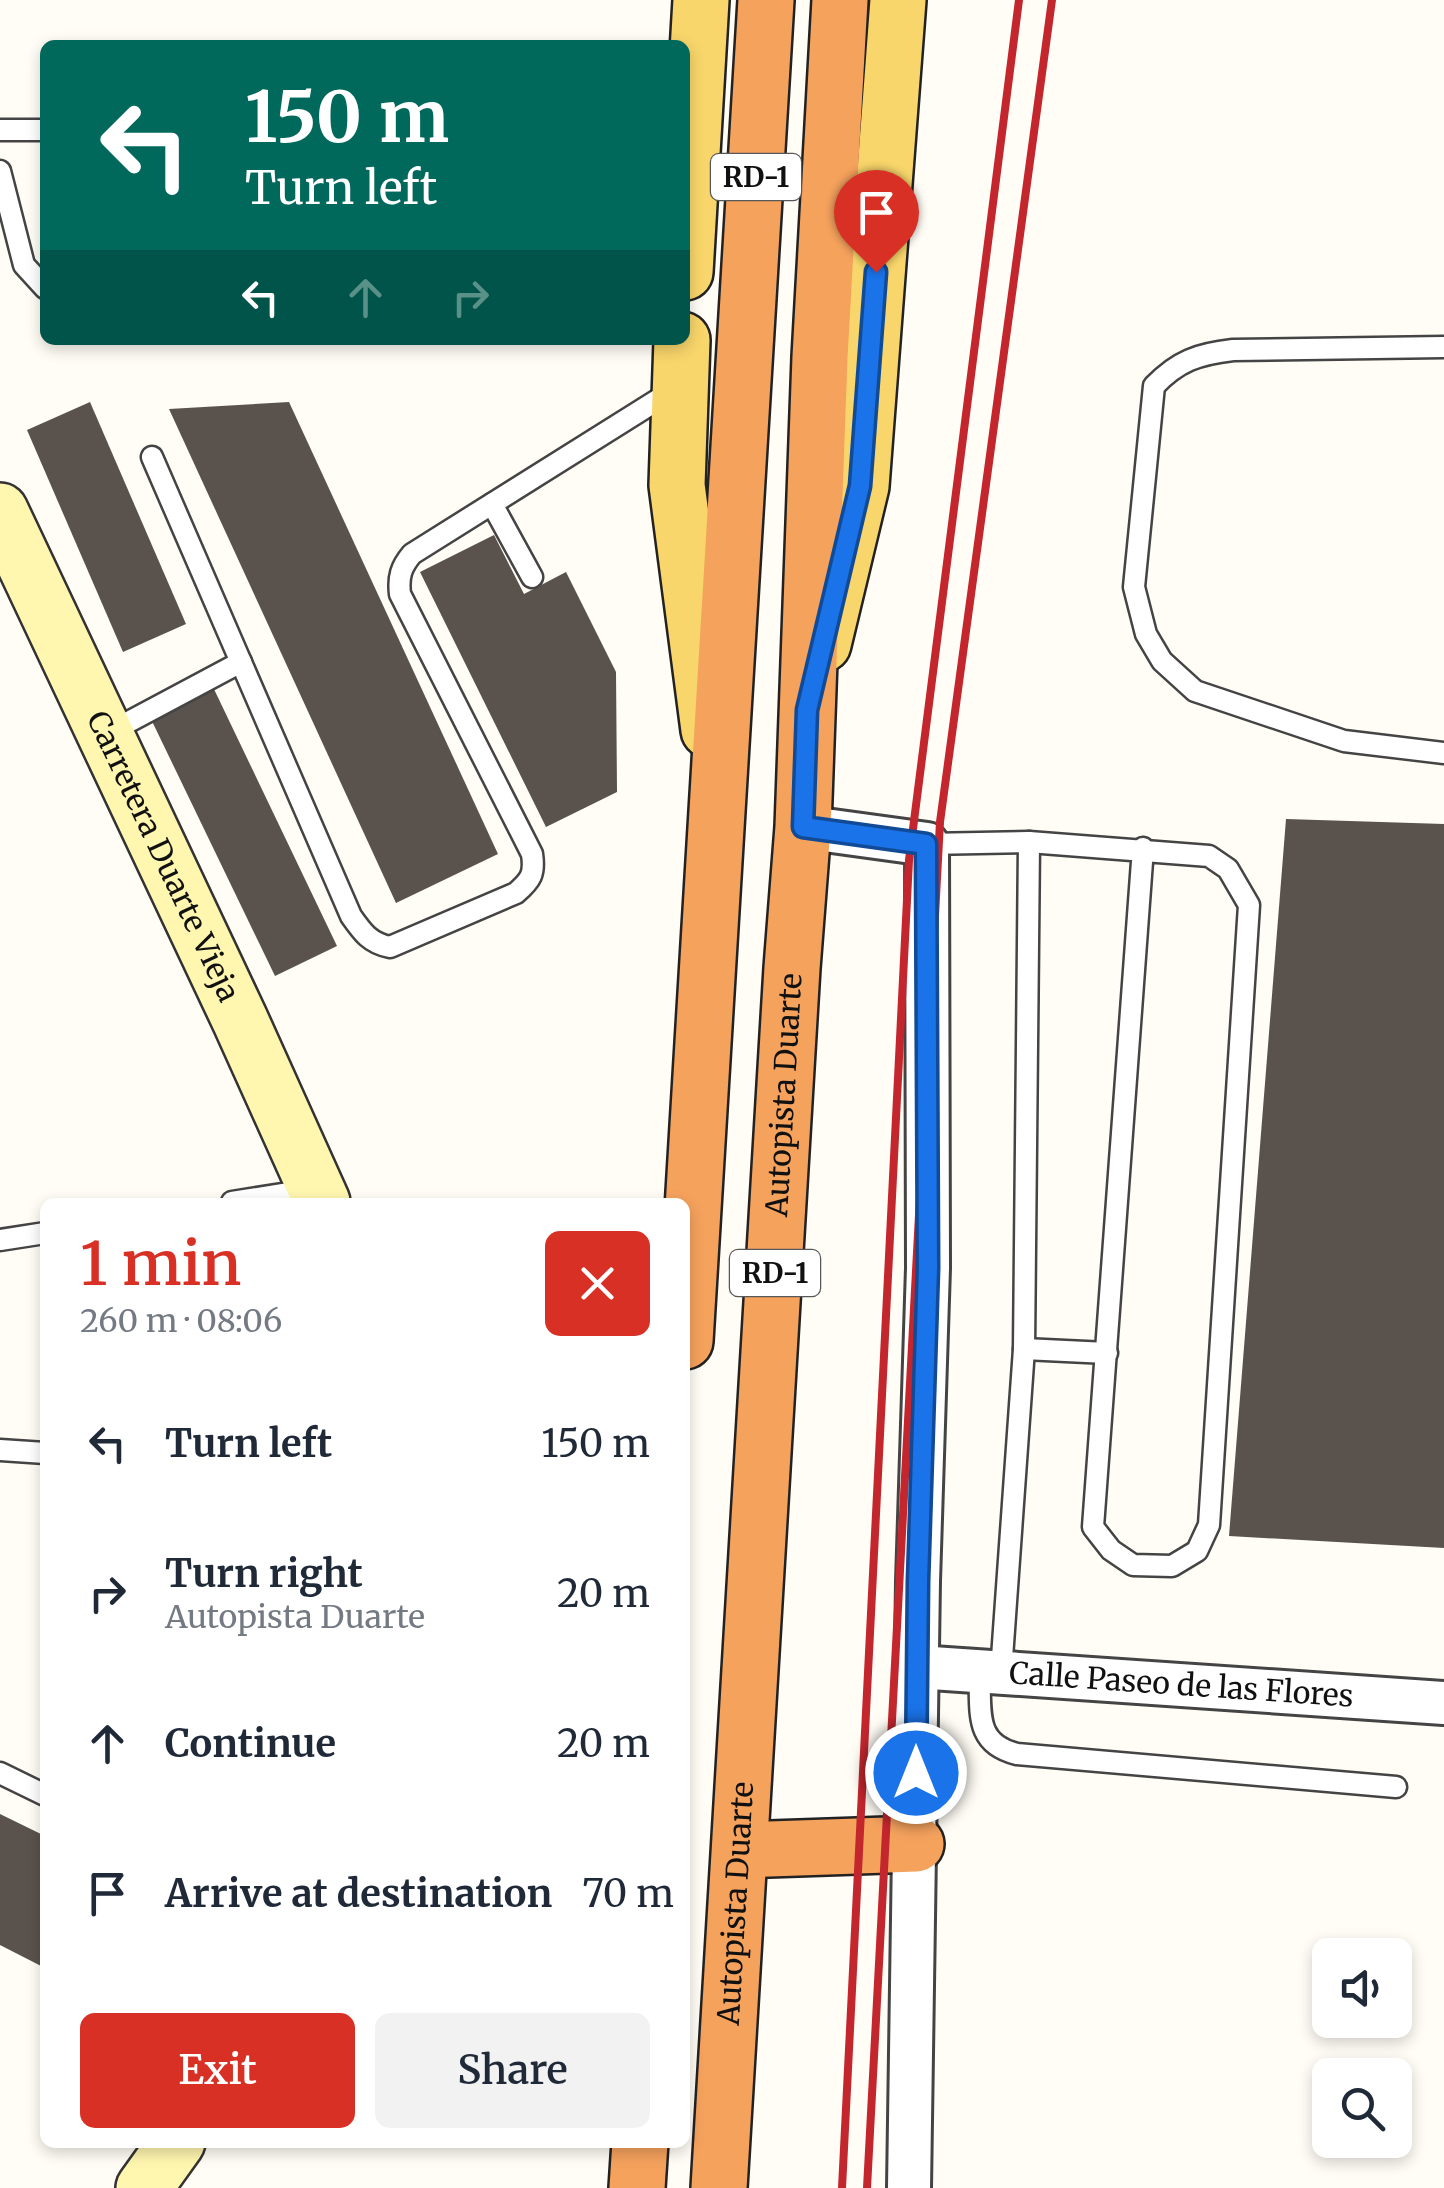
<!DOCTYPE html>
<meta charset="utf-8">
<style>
:root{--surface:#fff;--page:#f2f2f3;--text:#1f2937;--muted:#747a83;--accent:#d93025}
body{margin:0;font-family:Merriweather,serif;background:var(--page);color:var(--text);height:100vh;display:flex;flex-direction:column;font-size:38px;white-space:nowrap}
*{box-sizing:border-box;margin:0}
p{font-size:32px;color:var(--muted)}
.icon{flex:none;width:55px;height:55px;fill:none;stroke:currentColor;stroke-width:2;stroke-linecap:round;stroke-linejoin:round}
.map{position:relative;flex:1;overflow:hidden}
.sheet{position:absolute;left:40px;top:1198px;width:650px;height:950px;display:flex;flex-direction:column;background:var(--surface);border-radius:15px;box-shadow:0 5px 15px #0003}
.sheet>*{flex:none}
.hud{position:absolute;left:40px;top:40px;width:650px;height:305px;border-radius:15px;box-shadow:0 5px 15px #0003;background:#00695c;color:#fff;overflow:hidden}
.tools{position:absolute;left:1312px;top:1938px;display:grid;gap:20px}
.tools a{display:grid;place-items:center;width:100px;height:100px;border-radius:15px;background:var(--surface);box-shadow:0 5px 15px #0003;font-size:50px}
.pin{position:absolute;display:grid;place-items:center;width:85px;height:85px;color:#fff;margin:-102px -42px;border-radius:50% 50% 50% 0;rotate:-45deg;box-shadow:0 0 10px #0007}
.pin .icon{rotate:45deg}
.me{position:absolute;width:110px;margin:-55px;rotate:0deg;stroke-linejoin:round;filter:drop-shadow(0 0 8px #0008)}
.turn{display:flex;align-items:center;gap:35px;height:210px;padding:0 40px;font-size:45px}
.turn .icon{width:130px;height:130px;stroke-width:2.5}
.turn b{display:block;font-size:70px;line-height:85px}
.lanes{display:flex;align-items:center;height:95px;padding:0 40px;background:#0003;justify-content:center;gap:50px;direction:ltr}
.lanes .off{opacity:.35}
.round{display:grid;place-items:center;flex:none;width:105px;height:105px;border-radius:15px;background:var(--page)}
.overview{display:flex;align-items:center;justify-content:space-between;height:170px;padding:0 40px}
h1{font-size:60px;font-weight:600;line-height:75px;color:var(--accent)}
.action{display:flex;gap:20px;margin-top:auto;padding:20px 40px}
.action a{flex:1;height:115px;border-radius:15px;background:var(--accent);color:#fff;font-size:40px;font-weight:600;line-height:115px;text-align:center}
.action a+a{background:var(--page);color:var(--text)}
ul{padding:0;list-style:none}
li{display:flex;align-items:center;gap:30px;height:150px;padding:0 40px}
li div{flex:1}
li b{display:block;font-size:38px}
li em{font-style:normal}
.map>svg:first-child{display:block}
.building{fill:#5a524d}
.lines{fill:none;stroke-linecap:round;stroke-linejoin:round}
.service-casing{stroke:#444;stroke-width:25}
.minor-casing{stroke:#444;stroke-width:48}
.secondary-casing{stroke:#333;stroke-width:60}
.primary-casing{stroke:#222;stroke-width:60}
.motorway-casing{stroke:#222;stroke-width:60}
.service{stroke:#fff;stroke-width:20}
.minor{stroke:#fff;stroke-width:42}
.secondary{stroke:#fff6b0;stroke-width:55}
.primary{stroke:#f9d66b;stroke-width:55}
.motorway{stroke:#f5a25d;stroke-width:55}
.rail{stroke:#c4262e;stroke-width:8}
.route-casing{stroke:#114b97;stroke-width:25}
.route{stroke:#1a73e8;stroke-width:18}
.labels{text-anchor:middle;stroke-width:10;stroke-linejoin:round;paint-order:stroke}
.shield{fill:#fff;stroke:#585858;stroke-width:2.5}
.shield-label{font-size:28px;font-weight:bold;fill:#111}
.street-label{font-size:30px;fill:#111;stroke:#fff}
</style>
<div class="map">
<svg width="1444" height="2188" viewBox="0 0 1444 2188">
<rect width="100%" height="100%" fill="#fffdf5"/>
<g class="building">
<path d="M90 402 186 624 123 652 27 430Z"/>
<path d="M289 402 498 854 396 903 169 409Z"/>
<path d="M494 535 524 594 566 572 616 672 617 792 546 827 420 572Z"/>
<path d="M212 685 337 946 275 976 149 715Z"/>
<path d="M1286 819 1444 824V1548L1229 1536Z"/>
<path d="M0 1814 45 1836V1968L0 1945Z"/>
</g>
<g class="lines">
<defs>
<g id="service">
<path d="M0 130H45"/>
<path d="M0 171 24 265 45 288"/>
<path d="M1444 347 1233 350C1198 354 1178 361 1154 386L1134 587 1146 634 1162 661 1195 691 1344 741 1444 753"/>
<path d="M152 457 351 916C363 933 370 943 390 947L516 893C531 880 535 874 532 854L400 594C398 577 401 567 412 554L675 389"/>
<path d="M492 504 532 577"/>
<path d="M106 734 241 662"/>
<path d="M927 844 1029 842 1209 856 1228 869 1249 905 1209 1525 1197 1551 1172 1566 1133 1565 1111 1550 1093 1527 1143 848"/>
<path d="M232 1202 314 1189"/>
<path d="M0 1240 45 1233"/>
<path d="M1024 1349 1107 1353"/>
<path d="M0 1450 45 1453"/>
<path d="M979 1670C982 1709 972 1743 1017 1754L1396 1787"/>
<path d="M1001 1672 1024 1349 1029 842"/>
<path d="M0 1773 45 1795"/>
</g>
<g id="minor">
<path d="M803 827 927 844 928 1268 918 1581 909 2188"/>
<path id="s1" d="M917 1667 1444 1703"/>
</g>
<g id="secondary">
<path id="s2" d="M0 511 240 1020 322 1202"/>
<path d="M144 2188 177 2142"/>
</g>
<g id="primary">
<path d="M685 272 701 0"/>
<path d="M682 340 677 485 709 730"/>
<path d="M823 644 861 486 898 0"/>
</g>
<g id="motorway">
<path d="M685 1341 766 0"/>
<path d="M741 1850 916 1844"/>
<path d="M637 2188 640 2142"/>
<path id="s3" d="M719 2188 792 968 803 827 820 357 840 0"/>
</g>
</defs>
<use href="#service" class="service-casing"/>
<use href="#minor" class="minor-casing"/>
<use href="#secondary" class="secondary-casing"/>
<use href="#primary" class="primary-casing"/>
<use href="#motorway" class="motorway-casing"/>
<use href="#service" class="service"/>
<use href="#minor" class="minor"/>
<use href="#secondary" class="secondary"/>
<use href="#primary" class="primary"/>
<use href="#motorway" class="motorway"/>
<g class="rail">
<path d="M842 2188 909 860 1019 0"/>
<path d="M867 2188 940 822 1052 0"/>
</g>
</g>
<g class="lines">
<defs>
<path id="route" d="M876 272 860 486 807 710 803 827 926 844 928 1268 918 1581 916 1773"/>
</defs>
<use href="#route" class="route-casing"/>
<use href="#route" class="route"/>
</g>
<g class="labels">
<g class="shield">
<rect x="711" y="154" width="90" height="46" rx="8"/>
<rect x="730" y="1250" width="90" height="46" rx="8"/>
</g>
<g class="shield-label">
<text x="756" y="187">RD-1</text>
<text x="775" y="1283">RD-1</text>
</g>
<g class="street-label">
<text dy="10" stroke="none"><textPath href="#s2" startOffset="382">Carretera Duarte Vieja</textPath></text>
<text dy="10" stroke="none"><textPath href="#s3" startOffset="1095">Autopista Duarte</textPath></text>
<text dy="10" stroke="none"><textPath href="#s1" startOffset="265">Calle Paseo de las Flores</textPath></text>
<text dy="10" stroke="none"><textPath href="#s3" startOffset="285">Autopista Duarte</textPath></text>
</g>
</g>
</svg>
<div class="tools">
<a><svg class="icon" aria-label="sound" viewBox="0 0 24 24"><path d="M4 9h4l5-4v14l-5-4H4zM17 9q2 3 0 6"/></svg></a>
<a><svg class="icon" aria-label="search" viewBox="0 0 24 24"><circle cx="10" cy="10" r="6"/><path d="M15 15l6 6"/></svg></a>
</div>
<div class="pin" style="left:876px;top:272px;background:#d93025"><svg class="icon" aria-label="arrive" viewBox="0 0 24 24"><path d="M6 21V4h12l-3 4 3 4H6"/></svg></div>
<svg class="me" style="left:916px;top:1773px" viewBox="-20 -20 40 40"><circle r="17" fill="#1a73e8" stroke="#fff" stroke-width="3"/><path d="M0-11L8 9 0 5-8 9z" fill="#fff"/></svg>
<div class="hud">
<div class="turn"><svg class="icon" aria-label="left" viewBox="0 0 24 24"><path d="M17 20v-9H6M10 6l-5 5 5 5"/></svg><div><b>150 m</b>Turn left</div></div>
<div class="lanes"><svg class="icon" aria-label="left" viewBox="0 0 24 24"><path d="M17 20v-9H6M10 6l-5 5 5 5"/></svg><svg class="icon off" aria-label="ahead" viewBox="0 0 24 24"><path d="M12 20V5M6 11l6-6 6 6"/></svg><svg class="icon off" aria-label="right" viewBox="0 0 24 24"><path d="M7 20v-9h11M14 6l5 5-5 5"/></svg></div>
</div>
<section class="sheet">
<div class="overview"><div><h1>1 min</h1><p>260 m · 08:06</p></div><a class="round" style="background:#d93025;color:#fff"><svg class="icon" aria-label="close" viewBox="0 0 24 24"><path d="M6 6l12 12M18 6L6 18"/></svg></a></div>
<ul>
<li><svg class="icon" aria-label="left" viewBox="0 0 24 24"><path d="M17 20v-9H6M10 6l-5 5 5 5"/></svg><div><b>Turn left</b></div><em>150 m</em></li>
<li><svg class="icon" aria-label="right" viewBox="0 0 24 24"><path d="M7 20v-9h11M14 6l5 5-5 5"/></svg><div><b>Turn right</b><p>Autopista Duarte</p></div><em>20 m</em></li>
<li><svg class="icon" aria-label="ahead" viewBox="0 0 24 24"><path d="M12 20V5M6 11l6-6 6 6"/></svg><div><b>Continue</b></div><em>20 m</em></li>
<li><svg class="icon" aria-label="arrive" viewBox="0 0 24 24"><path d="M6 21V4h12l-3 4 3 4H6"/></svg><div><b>Arrive at destination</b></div><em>70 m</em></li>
</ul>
<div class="action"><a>Exit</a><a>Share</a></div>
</section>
</div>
